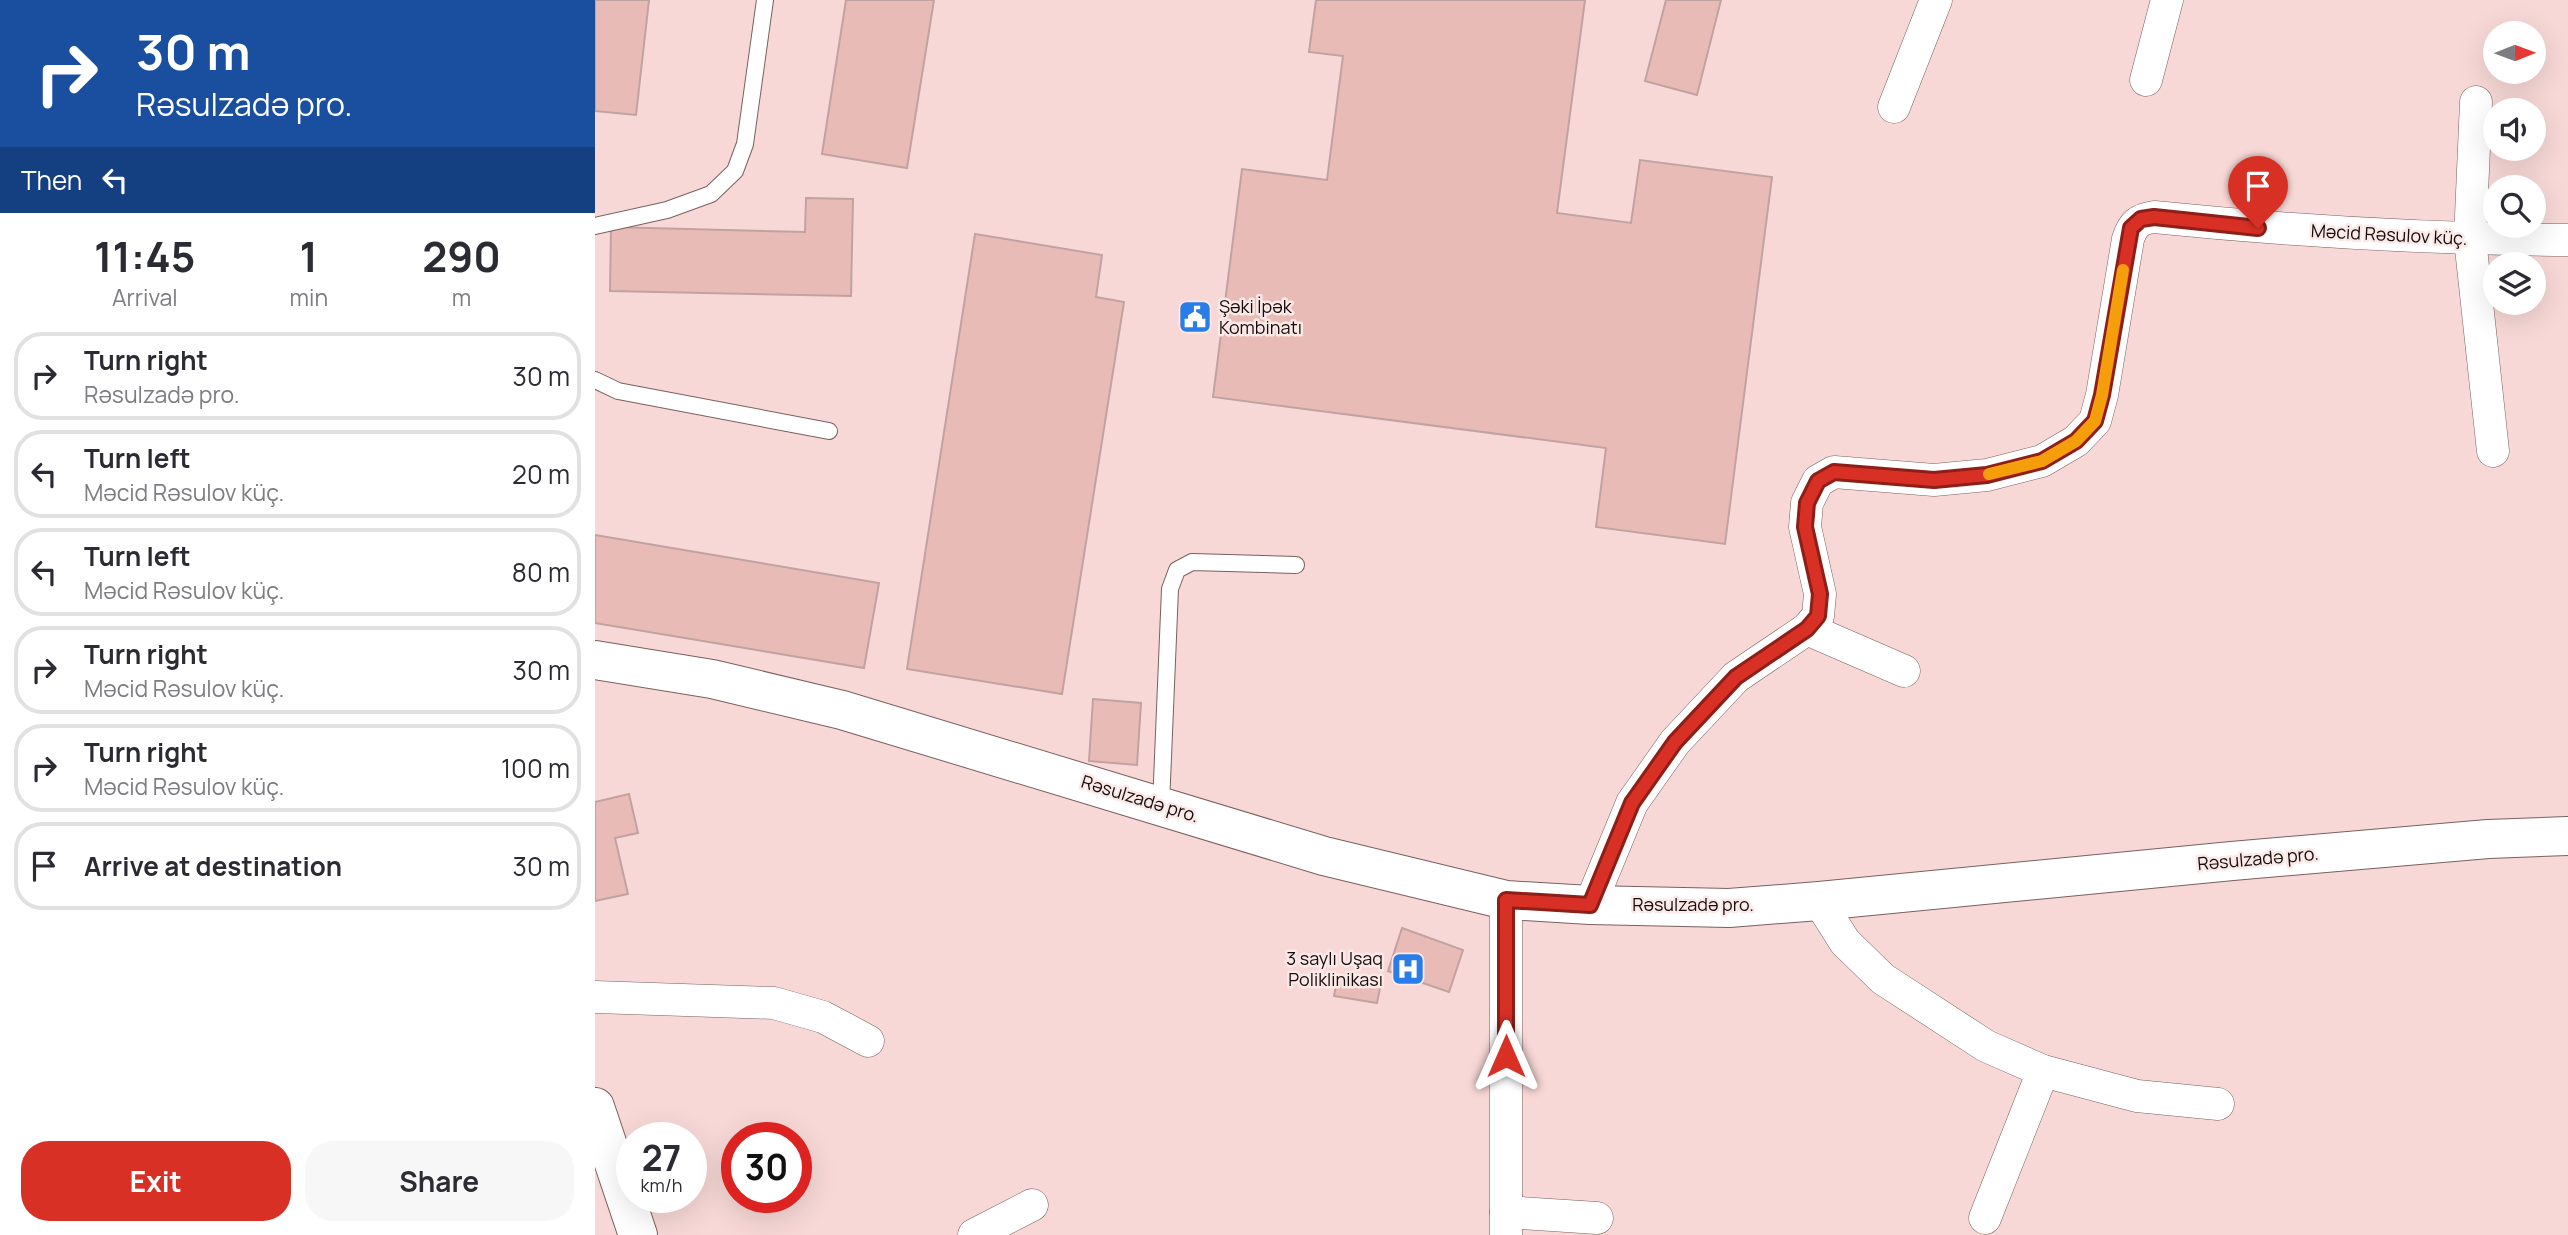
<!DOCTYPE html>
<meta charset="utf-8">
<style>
:root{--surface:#fff;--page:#f7f7f7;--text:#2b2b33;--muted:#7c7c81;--line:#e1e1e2;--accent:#d93025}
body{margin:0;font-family:Manrope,sans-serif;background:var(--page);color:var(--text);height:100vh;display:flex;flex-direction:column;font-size:26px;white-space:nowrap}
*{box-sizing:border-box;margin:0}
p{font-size:23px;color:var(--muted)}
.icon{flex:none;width:38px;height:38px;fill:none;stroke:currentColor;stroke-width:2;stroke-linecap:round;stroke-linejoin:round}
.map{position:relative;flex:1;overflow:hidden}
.drawer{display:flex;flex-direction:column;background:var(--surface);width:595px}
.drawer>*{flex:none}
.banner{background:#1a4fa0;color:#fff;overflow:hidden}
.needle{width:46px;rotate:89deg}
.tools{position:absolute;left:1888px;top:21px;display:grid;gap:14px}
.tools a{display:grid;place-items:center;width:63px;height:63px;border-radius:50%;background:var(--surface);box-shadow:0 7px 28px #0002;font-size:35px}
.speed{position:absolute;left:21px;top:1122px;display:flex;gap:14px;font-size:35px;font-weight:700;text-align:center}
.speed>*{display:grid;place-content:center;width:91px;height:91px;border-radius:50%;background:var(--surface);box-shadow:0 7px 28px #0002;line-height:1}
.speed small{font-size:18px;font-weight:400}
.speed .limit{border:10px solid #d22;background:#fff;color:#111}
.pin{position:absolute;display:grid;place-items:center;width:60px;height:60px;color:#fff;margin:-72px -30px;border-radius:50% 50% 50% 0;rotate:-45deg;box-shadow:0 0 7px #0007}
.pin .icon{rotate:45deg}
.me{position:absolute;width:77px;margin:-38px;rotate:0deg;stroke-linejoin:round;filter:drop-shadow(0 0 5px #0008)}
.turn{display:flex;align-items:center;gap:24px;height:147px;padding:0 21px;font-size:32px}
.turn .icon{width:91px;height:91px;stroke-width:2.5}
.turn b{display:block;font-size:49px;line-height:60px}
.then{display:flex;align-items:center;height:66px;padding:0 21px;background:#0003;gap:14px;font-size:26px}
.eta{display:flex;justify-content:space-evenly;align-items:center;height:119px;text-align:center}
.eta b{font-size:42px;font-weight:700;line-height:49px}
.button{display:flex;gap:14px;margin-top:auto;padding:14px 21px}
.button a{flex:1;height:80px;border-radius:28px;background:var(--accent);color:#fff;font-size:28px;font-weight:700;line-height:80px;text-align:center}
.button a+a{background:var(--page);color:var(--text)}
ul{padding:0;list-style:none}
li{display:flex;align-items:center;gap:21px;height:88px;margin:0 14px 10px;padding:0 7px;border:4px solid var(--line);border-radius:28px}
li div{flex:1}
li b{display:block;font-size:26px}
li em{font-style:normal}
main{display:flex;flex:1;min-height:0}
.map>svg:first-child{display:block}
.building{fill:#e9bbb7;stroke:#c0a3a1;stroke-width:2}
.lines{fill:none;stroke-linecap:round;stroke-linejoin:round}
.service-casing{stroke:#7a605e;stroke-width:18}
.minor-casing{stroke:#7a605e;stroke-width:33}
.tertiary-casing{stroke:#7a605e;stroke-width:40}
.service{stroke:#fff;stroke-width:16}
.minor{stroke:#fff;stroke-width:32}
.tertiary{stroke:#fff;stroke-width:38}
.route-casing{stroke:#8d1f18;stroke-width:18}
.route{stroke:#d93025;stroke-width:12}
.slow{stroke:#f59e0b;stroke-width:12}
.labels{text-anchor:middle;stroke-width:5;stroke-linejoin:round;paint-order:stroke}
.street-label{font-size:18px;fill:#160c0b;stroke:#fbe9e7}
.poi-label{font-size:18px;fill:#160c0b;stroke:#fbe9e7;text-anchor:start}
</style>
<main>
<section class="drawer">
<div class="banner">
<div class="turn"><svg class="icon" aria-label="right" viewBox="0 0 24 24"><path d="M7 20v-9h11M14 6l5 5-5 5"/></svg><div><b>30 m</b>Rəsulzadə pro.</div></div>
<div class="then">Then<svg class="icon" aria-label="left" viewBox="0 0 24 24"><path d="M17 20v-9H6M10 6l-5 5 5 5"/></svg></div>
</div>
<div class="eta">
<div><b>11:45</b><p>Arrival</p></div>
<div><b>1</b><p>min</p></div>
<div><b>290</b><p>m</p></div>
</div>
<ul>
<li><svg class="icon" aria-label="right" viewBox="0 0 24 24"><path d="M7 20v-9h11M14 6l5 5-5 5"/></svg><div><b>Turn right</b><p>Rəsulzadə pro.</p></div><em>30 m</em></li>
<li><svg class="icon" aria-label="left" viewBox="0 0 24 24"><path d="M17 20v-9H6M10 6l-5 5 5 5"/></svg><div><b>Turn left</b><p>Məcid Rəsulov küç.</p></div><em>20 m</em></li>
<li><svg class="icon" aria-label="left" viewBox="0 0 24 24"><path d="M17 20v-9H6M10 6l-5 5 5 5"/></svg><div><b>Turn left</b><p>Məcid Rəsulov küç.</p></div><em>80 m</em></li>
<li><svg class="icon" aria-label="right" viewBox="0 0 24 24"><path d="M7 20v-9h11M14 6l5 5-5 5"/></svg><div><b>Turn right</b><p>Məcid Rəsulov küç.</p></div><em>30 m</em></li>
<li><svg class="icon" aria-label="right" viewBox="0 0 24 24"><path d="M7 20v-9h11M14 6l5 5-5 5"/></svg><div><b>Turn right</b><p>Məcid Rəsulov küç.</p></div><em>100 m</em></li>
<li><svg class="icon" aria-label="arrive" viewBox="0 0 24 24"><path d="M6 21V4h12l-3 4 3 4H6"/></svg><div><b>Arrive at destination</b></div><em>30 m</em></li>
</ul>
<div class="button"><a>Exit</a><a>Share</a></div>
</section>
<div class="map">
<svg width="1973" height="1235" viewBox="0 0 1973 1235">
<rect width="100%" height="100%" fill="#f7d8d6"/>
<g class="building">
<path d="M0 0H54L41 115 0 111Z"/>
<path d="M251 0H339L312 168 227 154Z"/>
<path d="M721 0H990L962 213 1036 223 1045 160 1177 177 1130 544 1001 527 1011 448 618 397 647 169 732 180 748 56 714 52Z"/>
<path d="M1071 0H1126L1102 95 1050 81Z"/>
<path d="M211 198 258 199 256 296 15 291 16 227 210 232Z"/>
<path d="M380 234 507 255 501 297 529 302 467 694 312 669Z"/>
<path d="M0 535 284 583 269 668 0 623Z"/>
<path d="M498 699 546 703 542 765 494 761Z"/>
<path d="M34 794 43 833 20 838 33 894 0 901V802Z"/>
<path d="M807 928 868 950 854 992 793 971Z"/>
<path d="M743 976 786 983 782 1003 739 996Z"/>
</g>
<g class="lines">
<defs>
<g id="service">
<path d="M0 226 72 210 116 194 140 171 150 144 170 0"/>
<path d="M0 380 23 391 234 431"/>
<path d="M566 805 575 589 582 570 597 562 701 565"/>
</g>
<g id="minor">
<path d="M1551 80 1572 0"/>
<path d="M1881 102 1875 239 1898 451"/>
<path d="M1299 107 1341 0"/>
<path d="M1212 629 1309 671"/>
<path d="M911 900V1235"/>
<path d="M1224 901 1250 942 1288 979 1391 1046 1448 1071 1542 1096 1623 1104"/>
<path d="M995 905 1037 803 1080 742 1141 677 1212 629 1223 616 1225 594 1210 527 1212 503 1223 481 1239 472 1339 480 1392 475 1447 461 1481 441 1500 421 1507 395 1533 239C1538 224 1544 219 1559 217 1697 231 1835 239 1973 240"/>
<path d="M0 997 179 1003 228 1017 273 1041"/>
<path d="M911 1212 1002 1218"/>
<path d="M1390 1218 1448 1071"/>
<path d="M379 1235 437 1205"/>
</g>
<g id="tertiary">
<path d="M0 660 117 679 247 710 729 856 911 900 995 905 1134 908 1224 901 1637 861 1893 839 1973 836"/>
<path d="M0 1107 43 1235"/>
</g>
</defs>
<use href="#service" class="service-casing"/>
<use href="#minor" class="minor-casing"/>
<use href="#tertiary" class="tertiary-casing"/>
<use href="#service" class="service"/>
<use href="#minor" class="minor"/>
<use href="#tertiary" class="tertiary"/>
</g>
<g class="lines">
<defs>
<path id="route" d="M911 1056V900L995 905 1037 803 1080 742 1141 677 1212 629 1223 616 1225 594 1210 527 1212 503 1223 481 1239 472 1339 480 1392 475 1447 461 1481 441 1500 421 1507 395 1536 228 1546 219 1559 217 1663 228"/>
</defs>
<use href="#route" class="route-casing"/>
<use href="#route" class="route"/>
<path class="slow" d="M1394 474 1447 461 1481 441 1500 421 1507 395 1528 270"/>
</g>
<defs>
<symbol id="civic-square" viewBox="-11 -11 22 22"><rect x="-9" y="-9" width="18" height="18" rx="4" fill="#2a7ce7" stroke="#fbe9e7"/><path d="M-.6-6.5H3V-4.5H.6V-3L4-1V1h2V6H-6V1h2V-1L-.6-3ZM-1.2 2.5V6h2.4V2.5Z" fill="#fff"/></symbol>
<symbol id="hospital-square" viewBox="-11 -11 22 22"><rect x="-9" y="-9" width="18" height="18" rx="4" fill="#2a7ce7" stroke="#fbe9e7"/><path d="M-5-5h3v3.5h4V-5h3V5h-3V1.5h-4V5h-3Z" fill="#fff"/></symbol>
</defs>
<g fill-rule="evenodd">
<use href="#civic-square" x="581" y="298" width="38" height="38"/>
<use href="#hospital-square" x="794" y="950" width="38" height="38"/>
</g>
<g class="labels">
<g class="street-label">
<text transform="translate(1794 235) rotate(3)" y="6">Məcid Rəsulov küç.</text>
<text transform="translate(545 799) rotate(17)" y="6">Rəsulzadə pro.</text>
<text transform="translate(1663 859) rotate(-5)" y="6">Rəsulzadə pro.</text>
<text x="1098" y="911">Rəsulzadə pro.</text>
</g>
<g class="poi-label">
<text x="624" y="313">Şəki İpək<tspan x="624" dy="21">Kombinatı</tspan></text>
<text x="788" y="965" text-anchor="end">3 saylı Uşaq<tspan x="788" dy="21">Poliklinikası</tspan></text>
</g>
</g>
</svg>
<div class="tools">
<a><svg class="needle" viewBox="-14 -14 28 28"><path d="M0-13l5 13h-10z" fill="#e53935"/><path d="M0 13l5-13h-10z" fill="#7c7c81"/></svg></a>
<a><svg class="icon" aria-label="sound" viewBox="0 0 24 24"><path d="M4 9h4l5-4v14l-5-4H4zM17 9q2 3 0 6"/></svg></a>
<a><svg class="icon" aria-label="search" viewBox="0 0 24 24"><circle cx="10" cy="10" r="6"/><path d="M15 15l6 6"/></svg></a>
<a><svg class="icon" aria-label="layers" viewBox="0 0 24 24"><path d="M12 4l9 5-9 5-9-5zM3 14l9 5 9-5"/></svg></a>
</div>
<div class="speed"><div>27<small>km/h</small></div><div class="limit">30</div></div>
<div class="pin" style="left:1663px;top:228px;background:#d93025"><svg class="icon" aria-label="arrive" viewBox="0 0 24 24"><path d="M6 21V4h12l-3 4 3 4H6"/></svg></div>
<svg class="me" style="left:911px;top:1056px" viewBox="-20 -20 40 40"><path d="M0-17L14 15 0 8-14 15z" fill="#d93025" stroke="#fff" stroke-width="4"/></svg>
</div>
</main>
